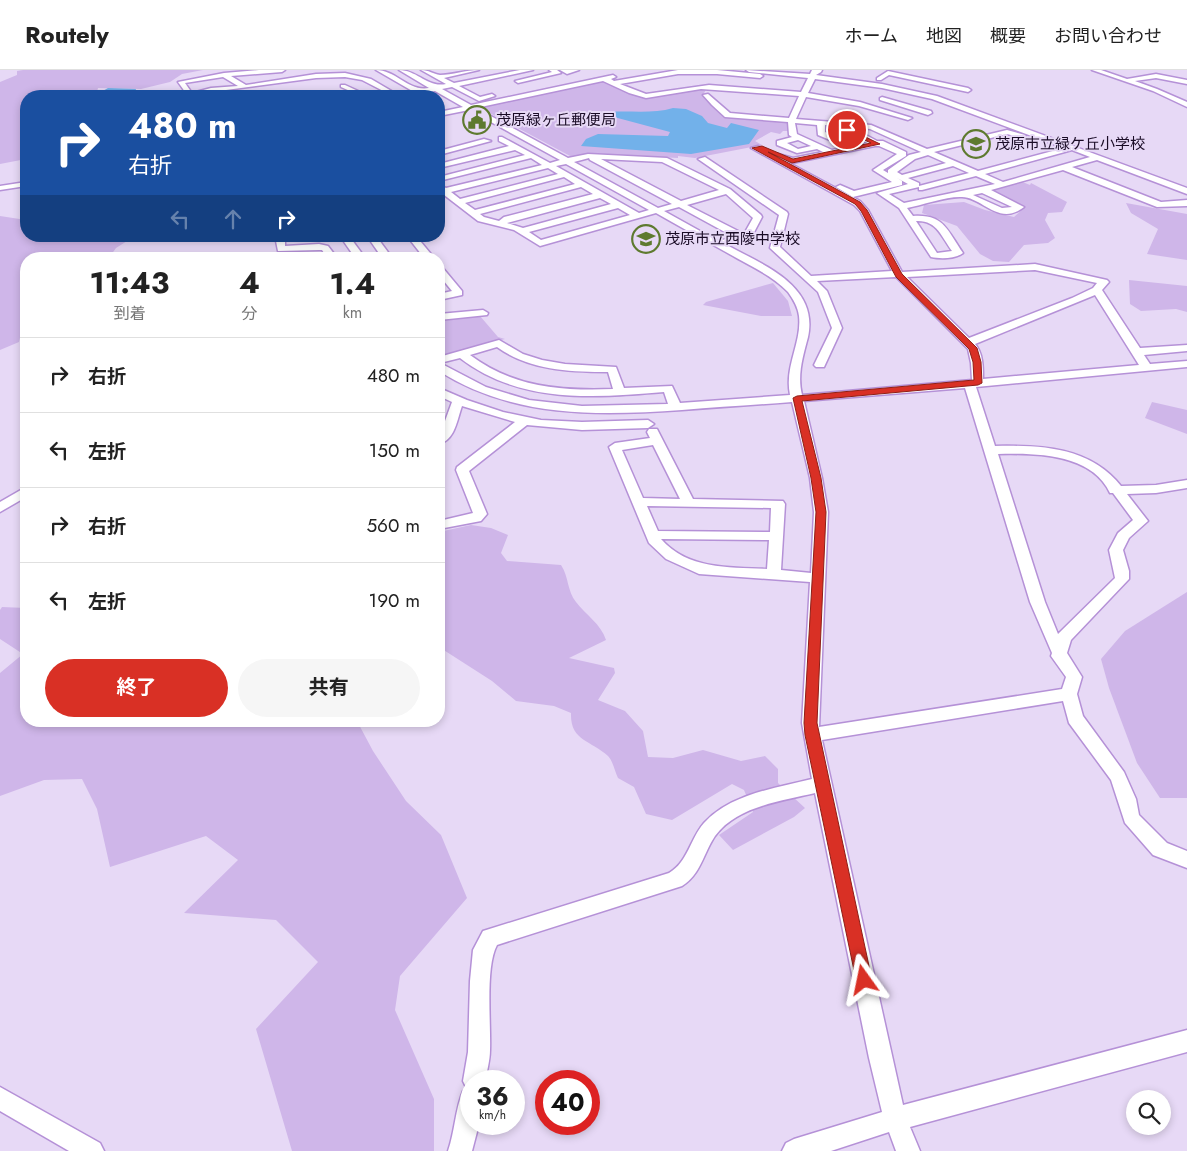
<!DOCTYPE html>
<html lang="ja">
<meta charset="utf-8">
<style>
:root{--surface:#fff;--page:#f6f6f6;--text:#222;--muted:#767676;--line:#e0e0e0;--accent:#d93025}
body{margin:0;font-family:Jost,"Noto Sans JP",sans-serif;background:var(--page);color:var(--text);height:100vh;display:flex;flex-direction:column;font-size:19px;white-space:nowrap}
*{box-sizing:border-box;margin:0}
p{font-size:16px;color:var(--muted)}
.icon{flex:none;width:28px;height:28px;fill:none;stroke:currentColor;stroke-width:2;stroke-linecap:round;stroke-linejoin:round}
.map{position:relative;flex:1;overflow:hidden}
.side{position:absolute;left:20px;top:182px;width:425px;height:475px;display:flex;flex-direction:column;background:var(--surface);border-radius:20px;box-shadow:0 2px 8px #0003}
.side>*{flex:none}
.guide{position:absolute;left:20px;top:20px;width:425px;height:152px;border-radius:20px;box-shadow:0 2px 8px #0003;background:#1a4fa0;color:#fff;overflow:hidden}
.tools{position:absolute;left:1126px;top:1020px;display:grid;gap:10px}
.tools a{display:grid;place-items:center;width:45px;height:45px;border-radius:50%;background:var(--surface);box-shadow:0 2px 8px #0003;font-size:25px}
.speed{position:absolute;left:460px;top:1000px;display:flex;gap:10px;font-size:25px;font-weight:700;text-align:center}
.speed>*{display:grid;place-content:center;width:65px;height:65px;border-radius:50%;background:var(--surface);box-shadow:0 2px 8px #0003;line-height:1}
.speed small{font-size:12px;font-weight:400}
.speed .limit{border:8px solid #d22;background:#fff;color:#111}
.pin{position:absolute;display:grid;place-items:center;width:42px;height:42px;color:#fff;margin:-21px;border:2px solid #fff;border-radius:50%;box-shadow:0 1px 5px #0007}
.me{position:absolute;width:55px;margin:-28px;rotate:348deg;stroke-linejoin:round;filter:drop-shadow(0 0 4px #0008)}
.turn{display:flex;align-items:center;gap:18px;height:105px;padding:0 25px;font-size:22px}
.turn .icon{width:65px;height:65px;stroke-width:2.5}
.turn b{display:block;font-size:35px;line-height:42px}
.lanes{display:flex;align-items:center;height:48px;padding:0 25px;background:#0003;justify-content:center;gap:25px;direction:ltr}
.lanes .off{opacity:.35}
.eta{display:flex;justify-content:space-evenly;align-items:center;height:85px;text-align:center}
.eta b{font-size:30px;font-weight:700;line-height:35px}
.action{display:flex;gap:10px;margin-top:auto;padding:10px 25px}
.action a{flex:1;height:58px;border-radius:30px;background:var(--accent);color:#fff;font-size:20px;font-weight:700;line-height:58px;text-align:center}
.action a+a{background:var(--page);color:var(--text)}
ul{padding:0;list-style:none}
li{display:flex;align-items:center;gap:15px;height:75px;padding:0 25px;border-top:1px solid var(--line)}
li div{flex:1}
li b{display:block;font-size:19px}
li em{font-style:normal}
header{display:flex;align-items:center;gap:30px;box-sizing:border-box;height:70px;padding:0 25px;background:var(--surface);border-bottom:1px solid var(--line)}
header strong{font-size:24px}
nav{display:flex;gap:28px;margin-inline-start:auto;font-size:18px}
.map>svg:first-child{display:block}
.green{fill:#cfb6e9}
.water{fill:#72b1ea}
.lines{fill:none;stroke-linecap:round;stroke-linejoin:round}
.minor-casing{stroke:#b591d7;stroke-width:3}
.minor{fill:#fff;fill-rule:evenodd}
.route{fill:#d93025;stroke:#8d1f18}
.labels{text-anchor:middle;stroke-width:4;stroke-linejoin:round;paint-order:stroke}
.far-poi-label{font-size:15px;fill:#190b25;stroke:#e7d9f6;text-anchor:start}
</style>
<header>
<strong>Routely</strong>
<nav><a>ホーム</a><a>地図</a><a>概要</a><a>お問い合わせ</a></nav>
</header>
<div class="map">
<svg width="1187" height="1081" viewBox="0 0 1187 1081">
<rect width="100%" height="100%" fill="#e7d9f6"/>
<g class="green">
<path d="M23 0H203L182 4 170 12 141 19 98 18 96 26H26V89L0 94V12L17 5V1Z"/>
<path d="M603 10 645 28 707 18 703 25 711 35 726 46 786 52 788 53V61H783L780 64 771 62 755 71 762 75 695 88 678 86V88L584 84 572 87 482 39 483 36Z"/>
<path d="M1020 111 1030 115 1031 113 1067 132 1062 142 1048 143 1045 150 1055 168 1048 173 1024 175 1009 192 993 191 980 184 957 156 922 143 924 135 964 132 985 140 1014 147 1025 137 987 120Z"/>
<path d="M1126 133 1187 144V190L1147 184 1158 159 1131 143Z"/>
<path d="M0 146 26 150V166H135L116 178 108 189H26V254L23 255 19 272 0 280Z"/>
<path d="M1129 210 1187 216V242L1176 239 1141 241 1130 234Z"/>
<path d="M773 213 788 231 792 246H761L703 235 706 232Z"/>
<path d="M480 246 498 267 505 269 439 286V248Z"/>
<path d="M1152 332 1187 340V364L1145 348Z"/>
<path d="M471 455 491 458 508 465 501 483 507 491 561 495C569 507 567 521 576 532 586 545 601 554 606 570L569 588 614 598 615 603 598 630 625 641 643 661 648 687 673 688 703 680 741 691 765 686 778 699V713L805 738 794 747 733 780 719 765 753 742 744 720 732 714 672 750 646 744 634 717 618 708C615 702 613 691 608 686 591 670 570 671 571 643L554 636 516 631 492 611 439 577V462Z"/>
<path d="M1187 522V728H1160L1137 693 1109 618 1101 589 1125 561Z"/>
<path d="M2 537 26 538V651H357L373 681 406 731 441 765 467 828 400 906 395 940 434 1029V1081H292L256 959 318 892 276 850 184 843 238 790 206 766 110 797 97 739 82 709 44 710 0 726V603L23 584 0 569V540Z"/>
</g>
<g class="water">
<path d="M108 18 136 19 135 23 149 26H110L101 22Z"/>
<path d="M673 38 686 39 702 46 708 53 727 58 731 53 759 60 749 74 691 84 581 76 586 69 598 64 668 66 670 62 599 43C623 39 650 45 673 38Z"/>
</g>
<g class="lines">
<defs>
<g id="minor">
<path d="M259 0H285L282 2 231 6 246 15 316 4 345 3 371 9 400 26H393L362 10 345 7 316 8 211 22 188 26 178 12 224 3ZM223 7 238 16 211 18 192 23 185 13Z"/>
<path d="M376 0C396 0 409 22 429 18L399 0C417 0 428 18 446 14L421 0C429 0 433 4 440 5 452 5 466 0 479 0L444 8 454 13 520 0H533L459 16 480 27 492 24 495 26 479 31 452 17 442 19 471 35 613 5 616 7 611 9 614 11 678 0H717L760 4 763 6 760 8 717 4H678L620 14 646 24 709 15 801 22 808 8 749 2 746 0 810 4 812 0H822L821 2 816 5 882 14 937 26 1187 118V124L1097 90 1072 97 1161 132 1187 130V136L1157 137 1063 100 991 120 1024 137C999 157 982 127 962 127 948 126 922 135 907 138L913 146C944 144 947 160 963 183 955 189 940 189 931 187L899 138 877 123 908 114 897 108 902 111V115L853 127 836 117 840 115 854 121 892 112 873 100 897 84 879 76H875L792 93 782 89 860 131 868 140 902 202 1035 194 1107 210 1109 212 1102 220 1140 278 1187 275V281L1144 285 1150 294 1187 291V297L976 317 995 376C1041 375 1090 377 1121 416L1156 415 1187 410V418L1156 423 1127 424 1148 451 1129 468 1123 480 1129 501V509L1071 570 1067 583 1082 607 1077 624 1083 646 1124 702 1136 729 1139 745 1167 773 1187 781V798L1153 785 1125 753 1111 710 1069 653 1063 631 822 670 903 1035 1187 960V982L910 1057 920 1081H896L889 1062 831 1081H782L786 1073 794 1069 882 1042 869 988 815 723C782 731 737 736 715 766 703 784 701 804 682 816L497 875C485 897 491 954 490 980 490 990 487 1001 485 1011H471V1054H479L472 1081H448C455 1061 455 1040 463 1021L467 1019 463 1011 468 982 470 911 473 880 483 861 669 803C688 792 690 769 704 753 730 724 776 718 812 709L802 653 810 512 699 504 666 489 649 473 609 377 615 373 650 368 647 362 649 359H657L693 429 783 431 785 434 781 500 811 503 814 442 810 408 792 332C755 335 719 337 682 340 597 346 513 348 439 301V287L499 270 523 284 542 290 565 294 616 297 624 318 672 316 680 333 790 325C784 296 802 273 799 246 798 237 793 229 788 222 773 206 752 197 733 186 708 172 682 158 656 143L540 176 514 160 478 151 439 121V115L446 118 542 95 531 88 439 111V107L525 85 515 80 439 98V94L509 76 499 71V67H502L550 93 560 90 469 40 439 46V42L463 37 435 21 425 23 429 26H421ZM815 9 882 18 932 29 1064 78 978 101 934 82 1007 64 1025 69V65L1007 60 927 79 871 55 796 49 806 27 859 36 908 50 912 48 860 32 808 23ZM603 11 629 23 646 28 701 19 799 26 789 48 730 43 708 24 703 25 712 35 725 47 788 52 789 65 792 67 777 71V75L797 83 817 79 823 82 793 88 778 84V87L758 76 751 78 854 135 860 141 892 201 811 206 780 177 788 144 787 142 705 87 698 89 779 145 770 178 818 222 832 258 814 295 816 297H824L842 258 827 221 817 211 896 207 968 279 971 293 972 310 802 325C797 305 803 286 808 267 819 215 763 195 725 174L751 168 762 147 761 145 730 119 667 88 588 84 568 88 476 38ZM795 53 817 55 818 65 847 77 832 80 797 64ZM825 55 843 57 844 62 868 73 856 75 825 62ZM851 57 870 59 921 82 909 85 888 100V103L883 100 906 86V82L883 71H877ZM798 70 811 76 798 79 787 73ZM1072 80 1090 87 1003 112 985 104ZM928 85 946 93 902 105 897 102 915 89ZM589 88 590 90 672 134 658 138 574 92ZM601 89 662 92 719 120 681 131ZM566 94 649 140 639 143 556 96ZM953 96 969 103 919 116V113L908 108ZM548 98 558 104 460 129 451 122ZM976 106 995 114 904 133 889 124 919 117V120H922ZM564 107 575 114 475 140 465 133ZM581 117 593 124 504 147 499 151 484 147 480 144ZM982 123 1012 137 1002 138 973 125ZM726 124 753 148 744 164 687 135ZM600 128 611 134 523 158 507 153ZM679 137 734 167 718 171 664 141ZM618 138 630 145 541 170 529 162ZM916 151C937 150 941 166 952 181L937 183ZM1035 200 1097 213 1093 218 1072 228 969 268 907 207ZM1095 225 1139 295 983 309C983 297 983 283 975 274ZM497 277C529 300 569 302 608 302L613 319C560 321 513 317 470 285ZM460 288C520 334 592 328 664 322L668 334 582 336 529 330 486 317 440 293ZM965 318 1030 532 1052 583 1051 586 1066 607 1062 619 819 657 828 442 822 408 804 331ZM653 375 680 429 643 428 622 380ZM998 384C1037 383 1092 384 1110 423H1113L1133 450 1118 463 1109 480 1115 508 1058 564 1045 532ZM647 436 771 438 770 462 658 461ZM661 469 769 470 767 499C730 497 688 500 661 469Z"/>
<path d="M549 0H557L561 3 518 13 515 11 552 2Z"/>
<path d="M560 0H579L567 4Z"/>
<path d="M1092 0H1101L1127 9 1156 4 1187 10V14L1156 8 1135 11 1157 19 1187 32V37L1153 21Z"/>
<path d="M888 1 968 18 971 20 968 22 889 5 881 10H877V8Z"/>
<path d="M341 15H345L369 26H361L341 17Z"/>
<path d="M882 27 931 41 932 43 928 45 880 30V28Z"/>
<path d="M484 69 491 71 439 85V81Z"/>
<path d="M26 112V116L0 120V116Z"/>
<path d="M275 166H285V176L319 174 328 176 338 189H328L322 180H319L278 181Z"/>
<path d="M340 166H349L366 189H356Z"/>
<path d="M367 166H376L393 189H383Z"/>
<path d="M407 166H416L435 189H425Z"/>
<path d="M439 196 442 197 462 221V225L439 230V224L452 221 439 205Z"/>
<path d="M483 240 488 243 487 245 439 250V244Z"/>
<path d="M439 318 467 330 503 342 541 350 582 352 648 350 654 354 648 358 582 360 527 355 469 401 487 444 481 451 439 459V451L473 443 456 400 457 397 515 352 462 336C457 350 455 370 439 374V364L441 362 452 332 439 326Z"/>
<path d="M26 417V427L0 442V432Z"/>
<path d="M0 1017 100 1073 104 1081H69L0 1041Z"/>
</g>
</defs>
<use href="#minor" class="minor-casing"/>
<use href="#minor" class="minor"/>
</g>
<path class="route" d="M847 58 880 74 792 93 768 82 860 132 867 140 902 204 977 278 981 292 982 313 978 315 802 331 821 408 826 442 817 653 872 910 869 915 864 917 858 915 856 910 805 665 804 653 816 442 811 408 793 328 797 326 974 310 973 292 969 279 896 207 861 141 855 134 752 78 762 76 793 89 871 73 845 61Z"/>
<defs>
<symbol id="civic-ring" viewBox="-11 -11 22 22"><circle r="9.5" fill="#e7d9f6" stroke="#5e7a2f" stroke-width="1.5"/><path d="M-.6-6.5H3V-4.5H.6V-3L4-1V1h2V6H-6V1h2V-1L-.6-3ZM-1.2 2.5V6h2.4V2.5Z" fill="#5e7a2f"/></symbol>
<symbol id="school-ring" viewBox="-11 -11 22 22"><circle r="9.5" fill="#e7d9f6" stroke="#5e7a2f" stroke-width="1.5"/><path d="M0-5L7-2L0 1L-7-2ZM-4 1L0 2.5L4 1V4Q0 6-4 4Z" fill="#5e7a2f"/></symbol>
</defs>
<g fill-rule="evenodd">
<use href="#civic-ring" x="461" y="34" width="32" height="32"/>
<use href="#school-ring" x="960" y="58" width="32" height="32"/>
<use href="#school-ring" x="630" y="153" width="32" height="32"/>
</g>
<g class="labels">
<g class="far-poi-label">
<text x="496" y="55">茂原緑ヶ丘郵便局</text>
<text x="995" y="79">茂原市立緑ケ丘小学校</text>
<text x="665" y="174">茂原市立西陵中学校</text>
</g>
</g>
</svg>
<div class="tools">
<a><svg class="icon" aria-label="search" viewBox="0 0 24 24"><circle cx="10" cy="10" r="6"/><path d="M15 15l6 6"/></svg></a>
</div>
<div class="speed"><div>36<small>km/h</small></div><div class="limit">40</div></div>
<div class="pin" style="left:847px;top:60px;background:#d93025"><svg class="icon" aria-label="arrive" viewBox="0 0 24 24"><path d="M6 21V4h12l-3 4 3 4H6"/></svg></div>
<svg class="me" style="left:864px;top:910px" viewBox="-20 -20 40 40"><path d="M0-17L14 15 0 8-14 15z" fill="#d93025" stroke="#fff" stroke-width="4"/></svg>
<div class="guide">
<div class="turn"><svg class="icon" aria-label="right" viewBox="0 0 24 24"><path d="M7 20v-9h11M14 6l5 5-5 5"/></svg><div><b>480 m</b>右折</div></div>
<div class="lanes"><svg class="icon off" aria-label="left" viewBox="0 0 24 24"><path d="M17 20v-9H6M10 6l-5 5 5 5"/></svg><svg class="icon off" aria-label="ahead" viewBox="0 0 24 24"><path d="M12 20V5M6 11l6-6 6 6"/></svg><svg class="icon" aria-label="right" viewBox="0 0 24 24"><path d="M7 20v-9h11M14 6l5 5-5 5"/></svg></div>
</div>
<section class="side">
<div class="eta">
<div><b>11:43</b><p>到着</p></div>
<div><b>4</b><p>分</p></div>
<div><b>1.4</b><p>km</p></div>
</div>
<ul>
<li><svg class="icon" aria-label="right" viewBox="0 0 24 24"><path d="M7 20v-9h11M14 6l5 5-5 5"/></svg><div><b>右折</b></div><em>480 m</em></li>
<li><svg class="icon" aria-label="left" viewBox="0 0 24 24"><path d="M17 20v-9H6M10 6l-5 5 5 5"/></svg><div><b>左折</b></div><em>150 m</em></li>
<li><svg class="icon" aria-label="right" viewBox="0 0 24 24"><path d="M7 20v-9h11M14 6l5 5-5 5"/></svg><div><b>右折</b></div><em>560 m</em></li>
<li><svg class="icon" aria-label="left" viewBox="0 0 24 24"><path d="M17 20v-9H6M10 6l-5 5 5 5"/></svg><div><b>左折</b></div><em>190 m</em></li>
</ul>
<div class="action"><a>終了</a><a>共有</a></div>
</section>
</div>
